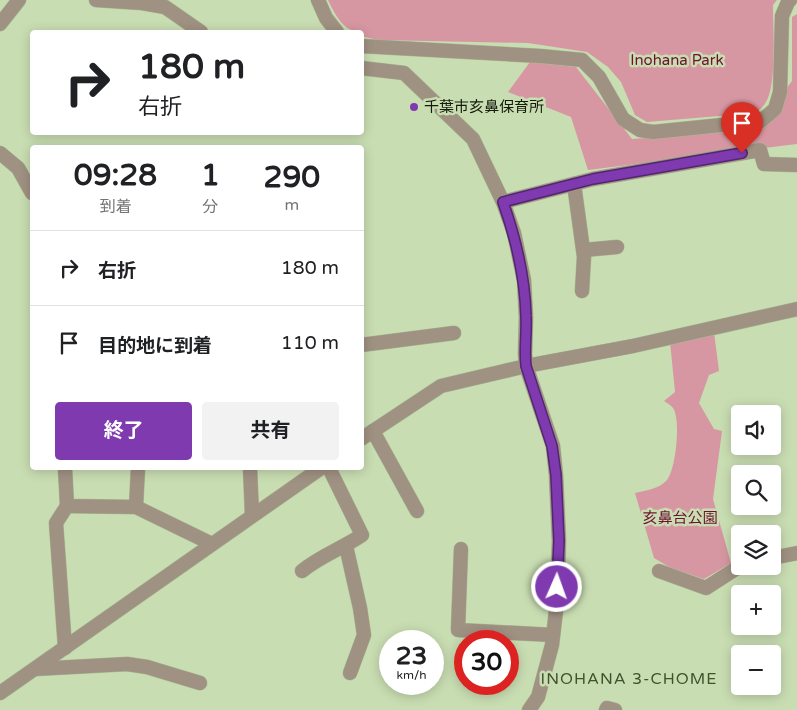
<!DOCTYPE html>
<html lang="ja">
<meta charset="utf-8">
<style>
:root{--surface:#fff;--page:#f2f2f2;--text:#202124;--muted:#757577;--line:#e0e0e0;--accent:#7e3aae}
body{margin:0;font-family:"Varela Round","Noto Sans JP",sans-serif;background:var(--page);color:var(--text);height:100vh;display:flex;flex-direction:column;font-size:19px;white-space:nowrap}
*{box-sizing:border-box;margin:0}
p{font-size:16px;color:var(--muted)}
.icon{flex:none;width:28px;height:28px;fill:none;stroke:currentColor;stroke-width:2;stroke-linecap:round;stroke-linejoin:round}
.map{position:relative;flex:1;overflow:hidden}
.drawer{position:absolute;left:30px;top:145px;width:334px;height:325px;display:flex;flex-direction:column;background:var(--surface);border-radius:5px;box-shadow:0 2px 12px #0003}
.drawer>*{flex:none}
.top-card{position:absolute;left:30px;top:30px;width:334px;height:105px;border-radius:5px;box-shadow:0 2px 12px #0003;background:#fff;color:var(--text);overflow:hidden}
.buttons{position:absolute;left:731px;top:405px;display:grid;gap:10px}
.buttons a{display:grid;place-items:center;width:50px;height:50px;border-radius:5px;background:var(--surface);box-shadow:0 2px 12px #0003;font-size:25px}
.speed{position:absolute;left:379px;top:630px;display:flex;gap:10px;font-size:25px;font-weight:700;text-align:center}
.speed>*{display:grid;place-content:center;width:65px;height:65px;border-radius:50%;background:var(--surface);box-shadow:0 2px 12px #0003;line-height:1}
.speed small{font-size:12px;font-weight:400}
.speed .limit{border:8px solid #d22;background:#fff;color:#111}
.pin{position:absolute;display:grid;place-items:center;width:42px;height:42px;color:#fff;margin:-51px -21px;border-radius:50% 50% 50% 0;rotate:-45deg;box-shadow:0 0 5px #0007}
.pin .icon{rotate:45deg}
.me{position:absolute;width:55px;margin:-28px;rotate:2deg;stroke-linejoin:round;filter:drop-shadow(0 0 4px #0008)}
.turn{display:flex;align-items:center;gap:18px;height:105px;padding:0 25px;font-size:22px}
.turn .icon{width:65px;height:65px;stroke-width:2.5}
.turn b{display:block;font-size:35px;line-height:42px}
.eta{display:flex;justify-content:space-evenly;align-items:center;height:85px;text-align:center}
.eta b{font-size:30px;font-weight:700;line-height:35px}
.cta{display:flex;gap:10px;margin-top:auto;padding:10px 25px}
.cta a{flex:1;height:58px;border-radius:5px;background:var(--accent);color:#fff;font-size:20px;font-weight:700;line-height:58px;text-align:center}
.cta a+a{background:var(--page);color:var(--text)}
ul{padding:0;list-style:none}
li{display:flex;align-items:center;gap:15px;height:75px;padding:0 25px;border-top:1px solid var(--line)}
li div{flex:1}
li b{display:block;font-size:19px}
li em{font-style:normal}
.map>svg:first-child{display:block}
.green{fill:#d797a2}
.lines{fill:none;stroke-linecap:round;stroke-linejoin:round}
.minor-casing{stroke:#a8ba94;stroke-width:15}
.minor{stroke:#a09283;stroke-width:14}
.route-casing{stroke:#522671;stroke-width:12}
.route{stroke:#7e3aae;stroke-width:9}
.poi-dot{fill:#7e3aae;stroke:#c9ddb2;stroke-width:2}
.labels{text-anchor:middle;stroke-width:5;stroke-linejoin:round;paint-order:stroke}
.park-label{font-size:15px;fill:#6e112f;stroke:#c9ddb2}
.poi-label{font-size:15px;fill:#141b0b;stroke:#c9ddb2;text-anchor:start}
.neighbourhood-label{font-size:16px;letter-spacing:1px;fill:#42522d;stroke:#c9ddb2}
</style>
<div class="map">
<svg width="797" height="710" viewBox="0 0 797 710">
<rect width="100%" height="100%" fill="#c9ddb2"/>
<g class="green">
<path d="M328 0H777L773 5C773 27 777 84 766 102 764 106 759 110 756 113L647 122 635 115 621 82 608 67 587 52 528 43 378 40 361 36V32C343 32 335 14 328 0Z"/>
<path d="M797 14V144L588 170 571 117 508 92 530 62 576 67 632 139 755 130 792 81V17Z"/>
<path d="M714 332 719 371 709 375 699 403 714 429 722 431 713 499 731 563 704 579 671 568 654 558 635 493C647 490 659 489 667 480 676 469 681 419 673 408 671 405 667 403 664 401L675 392 670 342Z"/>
</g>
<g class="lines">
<defs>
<g id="minor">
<path d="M96 0 142 3 165 7 201 32"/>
<path d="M318 0 326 18 337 32"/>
<path d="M0 24 19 0"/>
<path d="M361 46 540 56 582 60 599 77 623 119 640 130 653 132 761 121 775 109 780 92 782 16 788 2 790 0"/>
<path d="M361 68 404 73 473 139 503 202 514 233 524 280 526 317 525 354 526 366 553 446 556 475 559 541 557 602 552 645 538 697 529 710"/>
<path d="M0 153 18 168 32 193"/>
<path d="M574 184 584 257 582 291"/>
<path d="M503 202 593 179 760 150 764 164 797 165"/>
<path d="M584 250 617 247"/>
<path d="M361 345 454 333"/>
<path d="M373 431 417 511"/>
<path d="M361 439 441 386 526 366 633 346 797 309"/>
<path d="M65 468 67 506 136 507 212 544"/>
<path d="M250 468 252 515"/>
<path d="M136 507 138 468"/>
<path d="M346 546 360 608 364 635 350 673"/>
<path d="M461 549 458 630 553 635"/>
<path d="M772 558 797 553"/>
<path d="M302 571C320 556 343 548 362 535L329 468"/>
<path d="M659 571 706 588 740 566"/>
<path d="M65 648 56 523 67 506"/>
<path d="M35 669 127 664 147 667 200 683"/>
<path d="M0 693 321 468"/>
<path d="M606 710 607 708 615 710"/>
</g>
</defs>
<use href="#minor" class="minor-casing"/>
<use href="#minor" class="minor"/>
</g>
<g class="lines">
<defs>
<path id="route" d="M557 587 559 541 556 475 552 446 526 366C524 349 527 333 526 316 525 276 516 239 503 202L593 179 742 153"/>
</defs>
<use href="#route" class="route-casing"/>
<use href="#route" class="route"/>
</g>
<circle class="poi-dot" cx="414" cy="107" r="5"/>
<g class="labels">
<g class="park-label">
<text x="677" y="65">Inohana Park</text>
<text x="680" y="523">亥鼻台公園</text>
</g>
<g class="poi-label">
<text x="424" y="112">千葉市亥鼻保育所</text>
</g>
<g class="neighbourhood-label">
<text x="629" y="684">INOHANA 3-CHOME</text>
</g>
</g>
</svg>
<div class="buttons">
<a><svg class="icon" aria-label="sound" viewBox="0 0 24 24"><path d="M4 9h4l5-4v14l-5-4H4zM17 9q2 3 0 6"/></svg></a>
<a><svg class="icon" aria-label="search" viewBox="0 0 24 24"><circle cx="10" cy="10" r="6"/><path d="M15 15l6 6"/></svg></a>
<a><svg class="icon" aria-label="layers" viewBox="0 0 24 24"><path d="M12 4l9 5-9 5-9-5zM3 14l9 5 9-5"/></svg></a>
<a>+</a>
<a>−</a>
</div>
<div class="speed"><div>23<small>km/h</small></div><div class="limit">30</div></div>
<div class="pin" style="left:742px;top:153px;background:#d93025"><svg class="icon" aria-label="arrive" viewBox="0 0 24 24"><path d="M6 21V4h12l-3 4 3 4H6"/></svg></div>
<svg class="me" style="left:557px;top:587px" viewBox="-20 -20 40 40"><circle r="17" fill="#7e3aae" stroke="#fff" stroke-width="3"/><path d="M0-11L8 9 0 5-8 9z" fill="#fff"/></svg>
<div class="top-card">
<div class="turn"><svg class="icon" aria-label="right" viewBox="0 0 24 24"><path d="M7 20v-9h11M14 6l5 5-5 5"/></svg><div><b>180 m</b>右折</div></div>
</div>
<section class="drawer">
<div class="eta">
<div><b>09:28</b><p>到着</p></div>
<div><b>1</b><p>分</p></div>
<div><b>290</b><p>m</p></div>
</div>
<ul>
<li><svg class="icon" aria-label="right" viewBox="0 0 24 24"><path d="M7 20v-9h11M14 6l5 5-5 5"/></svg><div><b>右折</b></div><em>180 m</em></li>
<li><svg class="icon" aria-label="arrive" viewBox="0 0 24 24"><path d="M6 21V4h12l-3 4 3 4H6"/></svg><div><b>目的地に到着</b></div><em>110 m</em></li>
</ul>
<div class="cta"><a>終了</a><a>共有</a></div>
</section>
</div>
